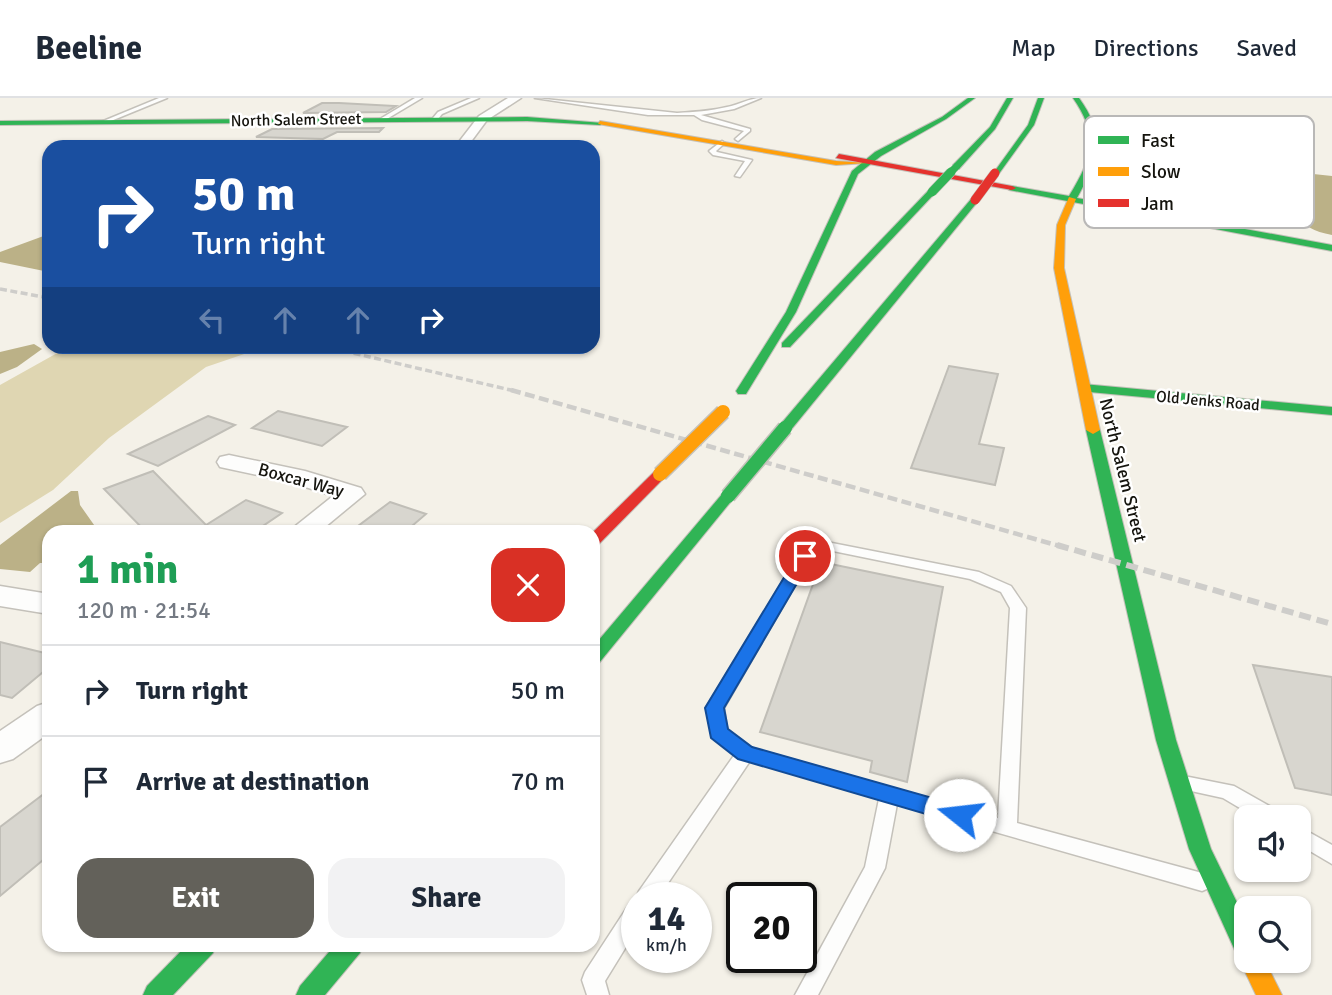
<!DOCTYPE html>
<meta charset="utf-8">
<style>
:root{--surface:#fff;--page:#f2f2f3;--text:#1f2937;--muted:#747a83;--line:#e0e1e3;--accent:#63615a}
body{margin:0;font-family:Signika,sans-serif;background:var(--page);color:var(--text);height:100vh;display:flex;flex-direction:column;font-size:26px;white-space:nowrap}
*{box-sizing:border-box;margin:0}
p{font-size:23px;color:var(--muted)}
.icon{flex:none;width:38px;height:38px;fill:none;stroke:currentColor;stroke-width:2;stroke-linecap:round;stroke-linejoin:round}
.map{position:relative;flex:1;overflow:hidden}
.side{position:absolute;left:42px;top:427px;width:558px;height:427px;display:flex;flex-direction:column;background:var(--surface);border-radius:21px;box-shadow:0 2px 5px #0004}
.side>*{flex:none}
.hud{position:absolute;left:42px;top:42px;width:558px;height:214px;border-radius:21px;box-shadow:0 2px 5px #0004;background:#1a4fa0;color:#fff;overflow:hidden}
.tools{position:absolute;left:1234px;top:707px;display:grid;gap:14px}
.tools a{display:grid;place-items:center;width:77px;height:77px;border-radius:14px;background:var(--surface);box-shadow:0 2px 5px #0004;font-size:35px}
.speed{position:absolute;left:621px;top:784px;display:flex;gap:14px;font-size:35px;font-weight:700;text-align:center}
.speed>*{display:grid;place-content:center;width:91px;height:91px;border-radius:50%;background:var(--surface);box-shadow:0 2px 5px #0004;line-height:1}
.speed small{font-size:18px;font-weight:400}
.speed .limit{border:4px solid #111;border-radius:10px;background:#fff;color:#111}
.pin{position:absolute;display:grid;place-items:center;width:60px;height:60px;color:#fff;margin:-30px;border:4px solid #fff;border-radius:50%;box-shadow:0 2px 7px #0007}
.me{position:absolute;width:77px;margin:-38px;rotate:286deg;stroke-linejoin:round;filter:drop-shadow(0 0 5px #0008)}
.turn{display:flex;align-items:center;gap:24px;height:147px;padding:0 35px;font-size:32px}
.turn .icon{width:91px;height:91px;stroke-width:2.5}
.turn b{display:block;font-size:49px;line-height:60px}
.lanes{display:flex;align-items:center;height:66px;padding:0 35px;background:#0003;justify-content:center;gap:35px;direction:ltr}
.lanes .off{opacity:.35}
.round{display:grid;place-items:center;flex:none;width:74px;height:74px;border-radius:21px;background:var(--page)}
.summary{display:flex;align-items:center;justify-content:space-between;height:119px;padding:0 35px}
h1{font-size:42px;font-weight:700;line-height:52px;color:#1e9e55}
.action{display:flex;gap:14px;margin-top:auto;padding:14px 35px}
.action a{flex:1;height:80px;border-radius:21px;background:var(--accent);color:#fff;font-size:28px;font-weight:700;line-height:80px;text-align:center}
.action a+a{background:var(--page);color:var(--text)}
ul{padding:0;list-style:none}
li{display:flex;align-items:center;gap:21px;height:91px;padding:0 35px;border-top:2px solid var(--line)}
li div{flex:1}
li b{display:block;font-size:26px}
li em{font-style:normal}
header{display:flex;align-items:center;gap:42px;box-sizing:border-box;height:98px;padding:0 35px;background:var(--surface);border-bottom:2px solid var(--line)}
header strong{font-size:33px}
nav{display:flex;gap:38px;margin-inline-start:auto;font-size:24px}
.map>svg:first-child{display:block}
.forest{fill:#dfd6b2}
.water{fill:#bbb187}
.building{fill:#d8d6cf;stroke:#c0beb7;stroke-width:2}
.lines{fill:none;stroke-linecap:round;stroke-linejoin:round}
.lane-casing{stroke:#c4c1ba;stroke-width:3}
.street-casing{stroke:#c4c1ba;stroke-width:3}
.fast-casing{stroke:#c4c1ba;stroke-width:2}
.slow-casing{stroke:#c4c1ba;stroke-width:2}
.jam-casing{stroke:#c4c1ba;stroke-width:2}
.lane{fill:#fdfdfc;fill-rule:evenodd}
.street{fill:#fdfdfc;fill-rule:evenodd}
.fast{fill:#30b455;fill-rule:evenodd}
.slow{fill:#ff9f0a;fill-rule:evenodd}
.jam{fill:#e5322d;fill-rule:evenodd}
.rail-far2{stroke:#cecdca;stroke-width:3.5;stroke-dasharray:7 3.5;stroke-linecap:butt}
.rail-far1{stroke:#cecdca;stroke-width:4.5;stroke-dasharray:10 4.5;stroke-linecap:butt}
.rail{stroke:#cecdca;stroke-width:6;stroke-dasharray:12 6;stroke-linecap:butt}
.fast-bridge-far2-casing{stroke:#c4c1ba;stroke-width:8;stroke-linecap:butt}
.fast-bridge-far1-casing{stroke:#c4c1ba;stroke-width:10;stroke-linecap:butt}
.fast-bridge-casing{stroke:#c4c1ba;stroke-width:17;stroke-linecap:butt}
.slow-bridge-casing{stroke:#c4c1ba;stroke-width:17;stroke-linecap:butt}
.jam-bridge-casing{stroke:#c4c1ba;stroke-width:10;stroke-linecap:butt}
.fast-bridge-far2{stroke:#30b455;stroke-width:7}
.fast-bridge-far1{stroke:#30b455;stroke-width:9}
.fast-bridge{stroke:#30b455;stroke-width:14}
.slow-bridge{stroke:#ff9f0a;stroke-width:14}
.jam-bridge{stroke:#e5322d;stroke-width:9}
.route{fill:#1a73e8;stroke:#114b97;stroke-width:2}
.labels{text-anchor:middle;stroke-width:5;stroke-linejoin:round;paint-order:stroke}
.far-street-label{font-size:16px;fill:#15140e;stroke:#fff}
.street-label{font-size:18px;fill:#15140e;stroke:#fff}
.key{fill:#fff;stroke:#b9b8b7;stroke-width:2}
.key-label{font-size:19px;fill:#15140e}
</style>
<header>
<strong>Beeline</strong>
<nav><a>Map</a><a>Directions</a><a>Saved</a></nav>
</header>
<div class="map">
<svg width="1332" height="897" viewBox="0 0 1332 897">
<rect width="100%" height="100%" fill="#f4f1e8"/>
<path class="forest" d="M68 249V248L265 249 206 269 109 340 53 392 0 425V287Z"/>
<g class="water">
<path d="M1304 75 1332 78V137C1295 130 1293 113 1280 82Z"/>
<path d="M49 136V174L0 164V154Z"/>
<path d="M34 246 42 251 17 269 0 276V254Z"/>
<path d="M71 393H78L80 407 99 434H49V465H40L30 474 0 471V447Z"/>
</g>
<g class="building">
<path d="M322 5H339L396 8 386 14 303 15Z"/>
<path d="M383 30 379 34H337L323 41 256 39 272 31Z"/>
<path d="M949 268 998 276 979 346 1004 350 995 387 911 370Z"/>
<path d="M278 313 347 329 322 348 252 330Z"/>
<path d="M208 318 235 327 158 368 128 356Z"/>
<path d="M153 373 206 427 246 402 282 415 254 434H146L104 391Z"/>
<path d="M390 404 426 416 405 434H350Z"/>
<path d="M821 464 943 489 907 684 870 674 872 663 760 634Z"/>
<path d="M0 544 49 556V569L12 600 0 597Z"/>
<path d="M1253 567 1332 579V697L1295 690Z"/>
<path d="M49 692V757L0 798V729Z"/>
</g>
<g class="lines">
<defs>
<g id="lane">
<path d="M159 0H167L106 25 101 24Z"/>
<path d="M415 0H422L385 22 380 21Z"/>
<path d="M471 0H479L442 16 438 21 433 20 438 14Z"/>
<path d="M535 0 677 15C694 14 710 13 727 9 739 7 749 0 761 0L734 11 701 17 750 31V33L738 43 735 41 744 33 702 22 694 17H648Z"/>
<path d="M722 43 725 45 716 53 717 54 752 62 740 79 735 78 745 63 713 57 709 53Z"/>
<path d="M832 445 979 474 1011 488 1026 510 1017 725 1202 775 1209 778 1212 784 1209 790 1202 793 897 706 885 770 818 897H795L865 769 879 701 750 663 658 800H637V831L605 883 609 897H587L582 882 585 874 630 805 637 803 636 800 639 793 735 656 713 639 706 610 800 455ZM833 453 970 481 1001 494 1010 510 998 720 752 650 727 631 724 610 810 461Z"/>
<path d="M1189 679 1234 688 1278 713 1281 719H1255L1223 700 1182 691 1180 686 1182 681Z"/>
<path d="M1298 728 1332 747V766L1298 746Z"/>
</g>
<g id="street">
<path d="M508 0H521L487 22 467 49H455L479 18Z"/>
<path d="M229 357 305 373 361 390 365 396 319 434H288L333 398 290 384 220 369 217 364 220 359Z"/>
<path d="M0 488 49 496V516L0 508Z"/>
<path d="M49 604V635L13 661 0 665V633L37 608Z"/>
</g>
<g id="fast">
<path d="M968 0H975L946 21 881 58 858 76 796 214 746 296H738L736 293 786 214 852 73 875 54 942 19Z"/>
<path d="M1007 0H1013L995 31 959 71H953V67L990 29Z"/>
<path d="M1038 0H1044L1034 27 998 77H992L1028 27Z"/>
<path d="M1073 0H1079C1107 39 1099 60 1077 100L1332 147V153L1009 92 1012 88 1069 98C1092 60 1100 39 1073 0Z"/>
<path d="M527 19 603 25 600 27 527 23 0 27V23Z"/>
<path d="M929 92 936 94 790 249H782V245Z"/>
<path d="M972 100 979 102 790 333H780V327Z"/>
<path d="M1083 286 1332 309V317L1079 293V287Z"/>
<path d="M1093 328 1100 332 1176 642 1211 751 1246 823V860L1237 857 1189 751 1156 642 1086 332Z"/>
<path d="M728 394 733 395 735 398 733 401 599 565 593 567V549L723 395Z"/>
<path d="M187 847H216L213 855 173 897H143L147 888Z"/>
<path d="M335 847H363L360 855 325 897H296L300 888Z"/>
</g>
<g id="slow">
<path d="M600 23 836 63 867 65 836 67 598 26Z"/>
<path d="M1069 99 1076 101 1065 127 1064 170 1100 332 1093 336 1086 332 1054 170 1057 127Z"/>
<path d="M1246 854V863H1265L1282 897H1256L1240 863Z"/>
</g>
<g id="jam">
<path d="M839 56 1012 88 1016 90 1012 92 836 60Z"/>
<path d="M660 372 667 376 665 379 599 446 593 448V434L655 373Z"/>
</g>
</defs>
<use href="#lane" class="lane-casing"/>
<use href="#street" class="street-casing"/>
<use href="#fast" class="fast-casing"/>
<use href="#slow" class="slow-casing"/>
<use href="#jam" class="jam-casing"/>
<use href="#lane" class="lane"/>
<use href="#street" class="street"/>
<use href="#fast" class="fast"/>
<use href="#slow" class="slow"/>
<use href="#jam" class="jam"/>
<g class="rail-far2">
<path d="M0 191 49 200"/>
<path d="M323 248 519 294"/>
</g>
<path class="rail-far1" d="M511 292 1063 449"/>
<path class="rail" d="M1057 447 1332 526"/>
<defs>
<path id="fast-bridge-far2" d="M949 76 956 69"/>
<path id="fast-bridge-far1" d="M932 94 951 74"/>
<path id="fast-bridge" d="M728 398 785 330"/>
<path id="slow-bridge" d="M660 376 723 314"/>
<path id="jam-bridge" d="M975 102 995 75"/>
</defs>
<use href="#fast-bridge-far2" class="fast-bridge-far2-casing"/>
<use href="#fast-bridge-far1" class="fast-bridge-far1-casing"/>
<use href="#fast-bridge" class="fast-bridge-casing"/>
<use href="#slow-bridge" class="slow-bridge-casing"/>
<use href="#jam-bridge" class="jam-bridge-casing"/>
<use href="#fast-bridge-far2" class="fast-bridge-far2"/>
<use href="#fast-bridge-far1" class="fast-bridge-far1"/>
<use href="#fast-bridge" class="fast-bridge"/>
<use href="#slow-bridge" class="slow-bridge"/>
<use href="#jam-bridge" class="jam-bridge"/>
</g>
<path class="route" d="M805 453 813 458 724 610 728 631 752 649 968 710 971 717 968 723 960 726 738 661 711 640 705 610 797 458Z"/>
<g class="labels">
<g class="far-street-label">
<text transform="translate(296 21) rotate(-1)" y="6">North Salem Street</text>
<text transform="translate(1208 302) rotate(5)" y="6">Old Jenks Road</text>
</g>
<g class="street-label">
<text transform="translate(1123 372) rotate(76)" y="6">North Salem Street</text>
<text transform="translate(301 382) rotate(15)" y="6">Boxcar Way</text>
</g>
</g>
<rect x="1084" y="18" width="230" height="112" rx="10" class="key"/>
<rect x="1098" y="38" width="31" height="8" fill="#30b455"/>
<rect x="1098" y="69" width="31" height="9" fill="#ff9f0a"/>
<rect x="1098" y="101" width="31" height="8" fill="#e5322d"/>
<g class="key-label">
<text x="1141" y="49">Fast</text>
<text x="1141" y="80">Slow</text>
<text x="1141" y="112">Jam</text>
</g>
</svg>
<div class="tools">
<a><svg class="icon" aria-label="sound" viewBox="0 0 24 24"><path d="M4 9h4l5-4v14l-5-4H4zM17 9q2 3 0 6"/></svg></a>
<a><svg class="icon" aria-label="search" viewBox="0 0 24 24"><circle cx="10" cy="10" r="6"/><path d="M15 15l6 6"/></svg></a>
</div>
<div class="speed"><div>14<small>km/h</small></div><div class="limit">20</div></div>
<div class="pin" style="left:805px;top:458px;background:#d93025"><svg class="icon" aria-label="arrive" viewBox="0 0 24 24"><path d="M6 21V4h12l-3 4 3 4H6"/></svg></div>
<svg class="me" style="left:960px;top:717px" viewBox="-20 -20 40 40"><circle r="19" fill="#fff"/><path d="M0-13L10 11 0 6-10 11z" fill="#1a73e8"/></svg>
<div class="hud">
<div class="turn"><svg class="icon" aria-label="right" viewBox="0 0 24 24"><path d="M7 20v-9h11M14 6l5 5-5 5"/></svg><div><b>50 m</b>Turn right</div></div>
<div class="lanes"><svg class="icon off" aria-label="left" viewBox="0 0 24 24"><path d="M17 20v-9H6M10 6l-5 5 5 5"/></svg><svg class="icon off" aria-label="ahead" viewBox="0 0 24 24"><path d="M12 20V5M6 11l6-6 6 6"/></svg><svg class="icon off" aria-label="ahead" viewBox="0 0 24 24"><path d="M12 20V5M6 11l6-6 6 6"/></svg><svg class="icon" aria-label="right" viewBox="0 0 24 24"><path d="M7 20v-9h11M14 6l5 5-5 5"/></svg></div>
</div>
<section class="side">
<div class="summary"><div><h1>1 min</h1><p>120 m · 21:54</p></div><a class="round" style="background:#d93025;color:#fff"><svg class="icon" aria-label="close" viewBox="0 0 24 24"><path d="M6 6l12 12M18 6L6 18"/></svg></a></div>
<ul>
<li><svg class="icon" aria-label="right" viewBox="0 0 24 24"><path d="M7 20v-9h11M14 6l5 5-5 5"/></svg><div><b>Turn right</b></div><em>50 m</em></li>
<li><svg class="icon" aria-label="arrive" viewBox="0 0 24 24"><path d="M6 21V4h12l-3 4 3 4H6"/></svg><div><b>Arrive at destination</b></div><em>70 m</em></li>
</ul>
<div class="action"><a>Exit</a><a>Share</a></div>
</section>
</div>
